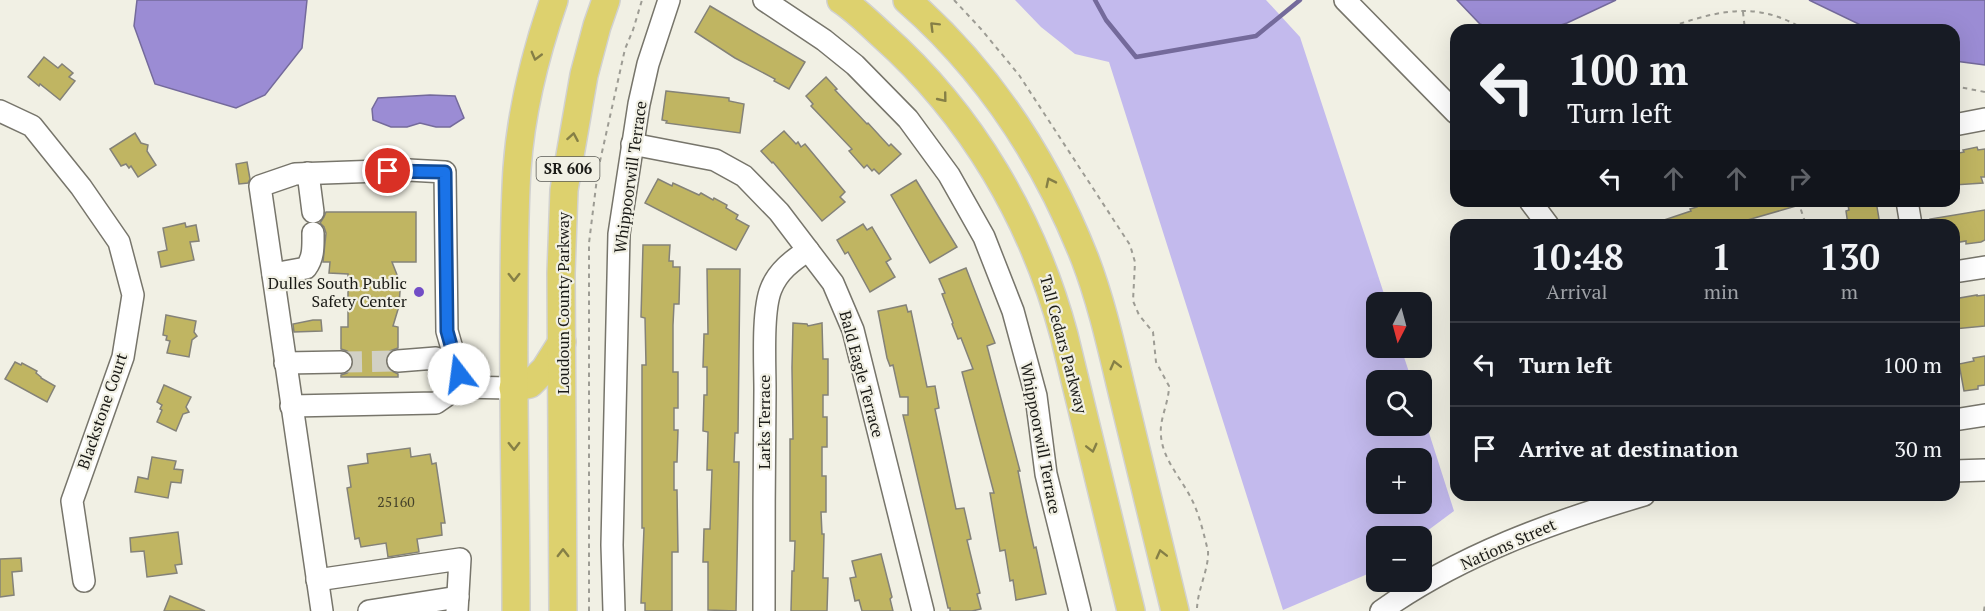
<!DOCTYPE html>
<meta charset="utf-8">
<style>
:root{--surface:#171b24;--page:#242831;--text:#f1f3f6;--muted:#9ea1a6;--line:#363941}
body{margin:0;font-family:"PT Serif",serif;background:var(--page);color:var(--text);height:100vh;display:flex;flex-direction:column;font-size:22px;white-space:nowrap}
*{box-sizing:border-box;margin:0}
p{font-size:20px;color:var(--muted)}
.icon{flex:none;width:33px;height:33px;fill:none;stroke:currentColor;stroke-width:2;stroke-linecap:round;stroke-linejoin:round}
.map{position:relative;flex:1;overflow:hidden}
.sheet{position:absolute;left:1450px;top:219px;width:510px;height:282px;display:flex;flex-direction:column;background:var(--surface);border-radius:18px;box-shadow:0 6px 24px #0002}
.sheet>*{flex:none}
.hud{position:absolute;left:1450px;top:24px;width:510px;height:183px;border-radius:18px;box-shadow:0 6px 24px #0002;background:#171b24;color:var(--text);overflow:hidden}
.needle{width:39px;rotate:186deg}
.fabs{position:absolute;left:1366px;top:292px;display:grid;gap:12px}
.fabs a{display:grid;place-items:center;width:66px;height:66px;border-radius:12px;background:var(--surface);box-shadow:0 6px 24px #0002;font-size:30px}
.pin{position:absolute;display:grid;place-items:center;width:51px;height:51px;color:#fff;margin:-26px;border:3px solid #fff;border-radius:50%;box-shadow:0 2px 6px #0007}
.me{position:absolute;width:66px;margin:-33px;rotate:345deg;stroke-linejoin:round;filter:drop-shadow(0 0 4px #0008)}
.turn{display:flex;align-items:center;gap:21px;height:126px;padding:0 18px;font-size:27px}
.turn .icon{width:78px;height:78px;stroke-width:2.5}
.turn b{display:block;font-size:42px;line-height:51px}
.lanes{display:flex;align-items:center;height:57px;padding:0 18px;background:#0003;justify-content:center;gap:30px;direction:ltr}
.lanes .off{opacity:.35}
.eta{display:flex;justify-content:space-evenly;align-items:center;height:102px;text-align:center}
.eta b{font-size:36px;font-weight:600;line-height:42px}
ul{padding:0;list-style:none}
li{display:flex;align-items:center;gap:18px;height:84px;padding:0 18px;border-top:2px solid var(--line)}
li div{flex:1}
li b{display:block;font-size:22px}
li em{font-style:normal}
.map>svg:first-child{display:block}
.green{fill:#c3baed;fill-rule:evenodd}
.water{fill:#9b8cd4;stroke:#746a9b;stroke-width:1.5}
.lines{fill:none;stroke-linecap:round;stroke-linejoin:round}
.stream{stroke:#746a9b;stroke-width:4.5}
.building{fill:#c0b562;stroke:#848278;stroke-width:1.5}
.minor-tunnel{stroke:#d1d0c5;stroke-width:21;stroke-dasharray:21 10;stroke-linecap:butt}
.minor-casing{stroke:#77756b;stroke-width:24}
.major-casing{stroke:#d1d1d0;stroke-width:30}
.path{stroke:#9d9c94;stroke-width:2;stroke-dasharray:4.5 4.5;stroke-linecap:butt}
.minor{stroke:#fff;stroke-width:21}
.major{stroke:#ddd16e;stroke-width:27}
.oneway{stroke:#857f46}
.route-casing{stroke:#114b97;stroke-width:15}
.route{stroke:#1a73e8;stroke-width:10}
.poi-dot{fill:#724dc6;stroke:#f1f0e4;stroke-width:2}
.labels{text-anchor:middle;stroke-width:4.5;stroke-linejoin:round;paint-order:stroke}
.number-label{font-size:14px;fill:#444129}
.shield{fill:#f1f0e4;stroke:#5a5a54;stroke-width:1.5}
.shield-label{font-size:15px;font-weight:bold;fill:#1a1a16}
.street-label{font-size:16px;fill:#1a1a16;stroke:#f1f0e4}
.poi-label{font-size:16px;fill:#1a1a16;stroke:#f1f0e4;text-anchor:end}
</style>
<div class="map">
<svg width="1985" height="611" viewBox="0 0 1985 611">
<rect width="100%" height="100%" fill="#f1f0e4"/>
<path class="green" d="M1015 0H1266L1300 37 1387 303H1377V348H1401L1412 381H1377V426H1422V411L1454 511 1419 537H1377V568L1370 573 1283 610 1109 62 1075 54 1041 27ZM1377 459H1422V504H1377Z"/>
<g class="water">
<path d="M137 0H307L302 48 265 95 236 108 155 84 134 26Z"/>
<path d="M1457 0H1616L1567 23 1545 30H1495L1480 24Z"/>
<path d="M1809 0H1985V65L1955 61 1954 30H1871Z"/>
<path d="M430 95 455 96 464 118 450 127H436L420 123 407 127H391L373 120 372 109 378 98Z"/>
</g>
<g class="lines">
<path class="stream" d="M1095 0 1106 20 1136 57 1256 36 1300 0"/>
</g>
<g class="building">
<path d="M710 6 805 62 789 89 774 81 775 79 735 58 695 32Z"/>
<path d="M44 57 58 68 62 64 73 73 69 77 75 81 60 100 40 84 39 86 28 77Z"/>
<path d="M826 77 837 89 835 90 867 124 868 123 889 146 891 144 901 154 879 174 874 169 872 171 867 165 864 168 849 151 852 149 811 106 813 104 806 96Z"/>
<path d="M666 91 729 98V101L744 104 740 133 666 123 667 121 662 120Z"/>
<path d="M784 131 796 144 798 142 801 147 805 144 845 192 840 197 845 202 822 221 773 162 772 163 761 151Z"/>
<path d="M135 133 141 143 148 145 147 151 156 165 138 177 131 166 129 168 126 164 121 166 110 149Z"/>
<path d="M1977 147 1978 150 1985 149V177H1981L1983 183 1954 185V154L1964 152 1963 150Z"/>
<path d="M247 162 250 179 248 183 239 184 236 164Z"/>
<path d="M658 179 672 186 673 183 699 195 701 193 713 200 714 198 727 205 726 208 738 215 736 219 749 226 736 250 645 203Z"/>
<path d="M916 180 957 247 930 263 891 195Z"/>
<path d="M1696 201H1802L1803 204 1744 221 1745 225H1655V223L1691 211 1690 209 1697 207Z"/>
<path d="M1847 201H1876L1880 225H1848L1846 211 1849 210Z"/>
<path d="M1985 210V240L1981 242 1966 244V241L1954 243V225H1931L1930 219Z"/>
<path d="M326 212H416V262H392L399 280 400 291 399 306 393 326 398 327V348L390 351 387 355 385 361 388 369 398 374V377H341V375L347 373 352 369 354 362 352 355 347 351 341 349V327H348V274L329 273 330 262H323L326 233 324 227 320 223 324 217Z"/>
<path d="M185 223 186 227 196 225 199 241 190 242 194 260 161 267 158 252 167 250 163 228Z"/>
<path d="M863 224 867 230 872 227 891 259 886 262 895 277 870 292 848 252 845 254 837 240Z"/>
<path d="M643 245H670L669 261H673V267H680L679 304H674L673 325V372H678V408H674V430H678L677 462H674V490H677L678 552H672V611H645V603H641L644 528H642V365H646L645 318 641 317Z"/>
<path d="M966 268 995 343 987 346 1020 471H1018L1027 516 1034 548 1036 547 1046 594 1016 600 1013 580 1010 581 1005 550 1000 551 990 493H994L962 372 973 369 961 338 958 339 952 324 953 323 942 294 945 293 939 279Z"/>
<path d="M707 269H740L738 433H735L734 462H739L736 611 708 610V562H703L704 529H710L712 470H707L708 432 703 431 704 395H707V367H703L704 334H708Z"/>
<path d="M1977 295V296L1985 295V326L1954 329V299Z"/>
<path d="M906 305 908 312 911 311 927 387 935 386 939 408 935 409 956 509 964 508 971 539 967 540 980 593 977 594 981 609 972 611H950V608H948L903 415H908V397H900L893 365 890 366 887 358 878 311Z"/>
<path d="M166 315 196 321 194 332 197 336 192 340 189 357 167 353 170 341 166 340 167 336 163 335Z"/>
<path d="M313 320H321L322 331 294 332 293 324Z"/>
<path d="M793 323 807 324 808 326 822 323 823 359H828V395H823V417H827V447H822V476H826V512H821L822 534H824L823 578H828L827 611H791L792 571H794L795 541H790V439H793L792 368Z"/>
<path d="M1985 356V385L1978 386V389L1964 391 1959 364 1974 361 1973 358Z"/>
<path d="M15 362 21 365 22 363 37 371 36 373 41 377V378L55 386 47 402 5 379Z"/>
<path d="M164 385 191 397 186 407 189 412 183 414 176 431 157 422 162 410 160 409 162 405 157 402Z"/>
<path d="M410 448 411 457 430 454 432 464 436 463 445 523H441L442 535 417 539 419 552 388 557 386 543 361 547 359 538 355 539 347 488 351 487 348 466 368 463 367 454Z"/>
<path d="M152 457 176 461 174 469 183 470 181 483 171 482 168 498 135 492 138 477 148 479Z"/>
<path d="M178 532 182 564 175 565 177 573 147 577 144 551 131 552 130 538Z"/>
<path d="M881 554 892 597 890 599 893 611H862L859 600 855 601 850 578 856 577 852 561Z"/>
<path d="M21 558 22 571 12 572 14 595 0 597V559Z"/>
<path d="M170 596 205 611H164Z"/>
</g>
<g class="lines">
<path class="minor-tunnel" d="M341 362 398 361"/>
<defs>
<g id="minor">
<path d="M764 0 824 40 855 65 908 119 949 175 984 237 1013 311 1036 396 1046 474 1080 611"/>
<path d="M1345 0 1456 113"/>
<path d="M0 111 32 126 81 187 119 242 133 295 123 357 72 501 84 581"/>
<path d="M1954 125 1985 119"/>
<path d="M632 144 715 160 744 176 779 212 833 283 853 330 923 611"/>
<path d="M308 173 313 212"/>
<path d="M1530 201 1548 225"/>
<path d="M1907 201 1911 225"/>
<path d="M1954 272 1985 267"/>
<path d="M273 274 306 268C314 257 313 246 313 233"/>
<path d="M398 361 436 358 459 373"/>
<path d="M285 363 341 362"/>
<path d="M291 406 436 403 459 387 513 388"/>
<path d="M1954 420 1985 415"/>
<path d="M1954 471 1985 470"/>
<path d="M317 580 460 559 457 611"/>
<path d="M322 611 260 186 295 174 408 170 445 172 447 331 459 373V387"/>
<path d="M369 611 458 597"/>
<path d="M614 611 612 545 619 234 639 104 648 64 669 0"/>
<path d="M764 611C764 537 764 464 765 390 765 364 762 311 771 289 778 271 792 261 808 250"/>
<path d="M1381 611C1460 555 1552 522 1644 495"/>
</g>
<g id="major">
<path d="M841 0C856 10 869 23 882 35 972 115 1033 220 1064 335L1131 611"/>
<path d="M907 0C987 70 1046 160 1085 259 1103 306 1113 355 1125 404 1141 473 1158 542 1175 611"/>
<path d="M513 388 530 384 545 369 562 342"/>
<path d="M516 611C516 512 513 413 514 315 514 266 514 217 517 169 521 111 535 55 554 0"/>
<path d="M563 611 561 273 564 190 584 75 597 26 606 0"/>
</g>
</defs>
<use href="#minor" class="minor-casing"/>
<use href="#major" class="major-casing"/>
<g class="path">
<path d="M954 0 981 29 1019 75 1130 245 1135 262 1133 301 1139 315 1153 332 1156 362 1169 386C1169 403 1159 419 1161 436 1163 461 1183 480 1193 502 1200 517 1204 535 1208 551 1209 569 1198 588 1197 608"/>
<path d="M1743 12 1745 30"/>
<path d="M1663 30C1694 18 1735 5 1768 14 1782 17 1794 24 1807 30"/>
<path d="M1954 86 1985 92"/>
<path d="M1798 201 1806 225"/>
<path d="M589 611V243L598 170 615 94 625 49 633 30 642 0"/>
<path d="M1984 611 1985 603"/>
</g>
<use href="#minor" class="minor"/>
<use href="#major" class="major"/>
</g>
<defs><path id="oneway-chevron" d="M-2-3.5L2.5 0L-2 3.5" fill="none" stroke-width="1.6" stroke-linecap="round" stroke-linejoin="round" transform="scale(1.5)"/></defs>
<g class="oneway">
<use href="#oneway-chevron" transform="translate(934 26) rotate(-135)"/>
<use href="#oneway-chevron" transform="translate(536 56) rotate(105)"/>
<use href="#oneway-chevron" transform="translate(943 98) rotate(51)"/>
<use href="#oneway-chevron" transform="translate(573 137) rotate(-80)"/>
<use href="#oneway-chevron" transform="translate(1050 182) rotate(-116)"/>
<use href="#oneway-chevron" transform="translate(514 277) rotate(90)"/>
<use href="#oneway-chevron" transform="translate(1115 365) rotate(-104)"/>
<use href="#oneway-chevron" transform="translate(514 446) rotate(89)"/>
<use href="#oneway-chevron" transform="translate(1092 448) rotate(76)"/>
<use href="#oneway-chevron" transform="translate(563 553) rotate(-90)"/>
<use href="#oneway-chevron" transform="translate(1161 554) rotate(-104)"/>
</g>
<g class="lines">
<defs>
<path id="route" d="M388 171 445 172 447 331 459 374"/>
</defs>
<use href="#route" class="route-casing"/>
<use href="#route" class="route"/>
</g>
<circle class="poi-dot" cx="419" cy="292" r="6"/>
<g class="labels">
<g class="number-label">
<text x="396" y="507">25160</text>
</g>
<rect class="shield" x="536.5" y="157" width="63" height="24" rx="4.5"/>
<g class="shield-label">
<text x="568" y="174">SR 606</text>
</g>
<g class="street-label">
<text transform="translate(630 177) rotate(-82)" y="6">Whippoorwill Terrace</text>
<text transform="translate(563 303) rotate(-90)" y="6">Loudoun County Parkway</text>
<text transform="translate(1064 344) rotate(75)" y="6">Tall Cedars Parkway</text>
<text transform="translate(862 374) rotate(75)" y="6">Bald Eagle Terrace</text>
<text transform="translate(102 411) rotate(-71)" y="6">Blackstone Court</text>
<text transform="translate(764 422) rotate(-90)" y="6">Larks Terrace</text>
<text transform="translate(1041 438) rotate(79)" y="6">Whippoorwill Terrace</text>
<text transform="translate(1508 544) rotate(-24)" y="6">Nations Street</text>
</g>
<g class="poi-label">
<text x="407" y="289">Dulles South Public<tspan x="407" dy="18">Safety Center</tspan></text>
</g>
</g>
</svg>
<div class="fabs">
<a><svg class="needle" viewBox="-14 -14 28 28"><path d="M0-13l5 13h-10z" fill="#e53935"/><path d="M0 13l5-13h-10z" fill="#9ea1a6"/></svg></a>
<a><svg class="icon" aria-label="search" viewBox="0 0 24 24"><circle cx="10" cy="10" r="6"/><path d="M15 15l6 6"/></svg></a>
<a>+</a>
<a>−</a>
</div>
<div class="pin" style="left:388px;top:171px;background:#d93025"><svg class="icon" aria-label="arrive" viewBox="0 0 24 24"><path d="M6 21V4h12l-3 4 3 4H6"/></svg></div>
<svg class="me" style="left:459px;top:374px" viewBox="-20 -20 40 40"><circle r="19" fill="#fff"/><path d="M0-13L10 11 0 6-10 11z" fill="#1a73e8"/></svg>
<div class="hud">
<div class="turn"><svg class="icon" aria-label="left" viewBox="0 0 24 24"><path d="M17 20v-9H6M10 6l-5 5 5 5"/></svg><div><b>100 m</b>Turn left</div></div>
<div class="lanes"><svg class="icon" aria-label="left" viewBox="0 0 24 24"><path d="M17 20v-9H6M10 6l-5 5 5 5"/></svg><svg class="icon off" aria-label="ahead" viewBox="0 0 24 24"><path d="M12 20V5M6 11l6-6 6 6"/></svg><svg class="icon off" aria-label="ahead" viewBox="0 0 24 24"><path d="M12 20V5M6 11l6-6 6 6"/></svg><svg class="icon off" aria-label="right" viewBox="0 0 24 24"><path d="M7 20v-9h11M14 6l5 5-5 5"/></svg></div>
</div>
<section class="sheet">
<div class="eta">
<div><b>10:48</b><p>Arrival</p></div>
<div><b>1</b><p>min</p></div>
<div><b>130</b><p>m</p></div>
</div>
<ul>
<li><svg class="icon" aria-label="left" viewBox="0 0 24 24"><path d="M17 20v-9H6M10 6l-5 5 5 5"/></svg><div><b>Turn left</b></div><em>100 m</em></li>
<li><svg class="icon" aria-label="arrive" viewBox="0 0 24 24"><path d="M6 21V4h12l-3 4 3 4H6"/></svg><div><b>Arrive at destination</b></div><em>30 m</em></li>
</ul>
</section>
</div>
